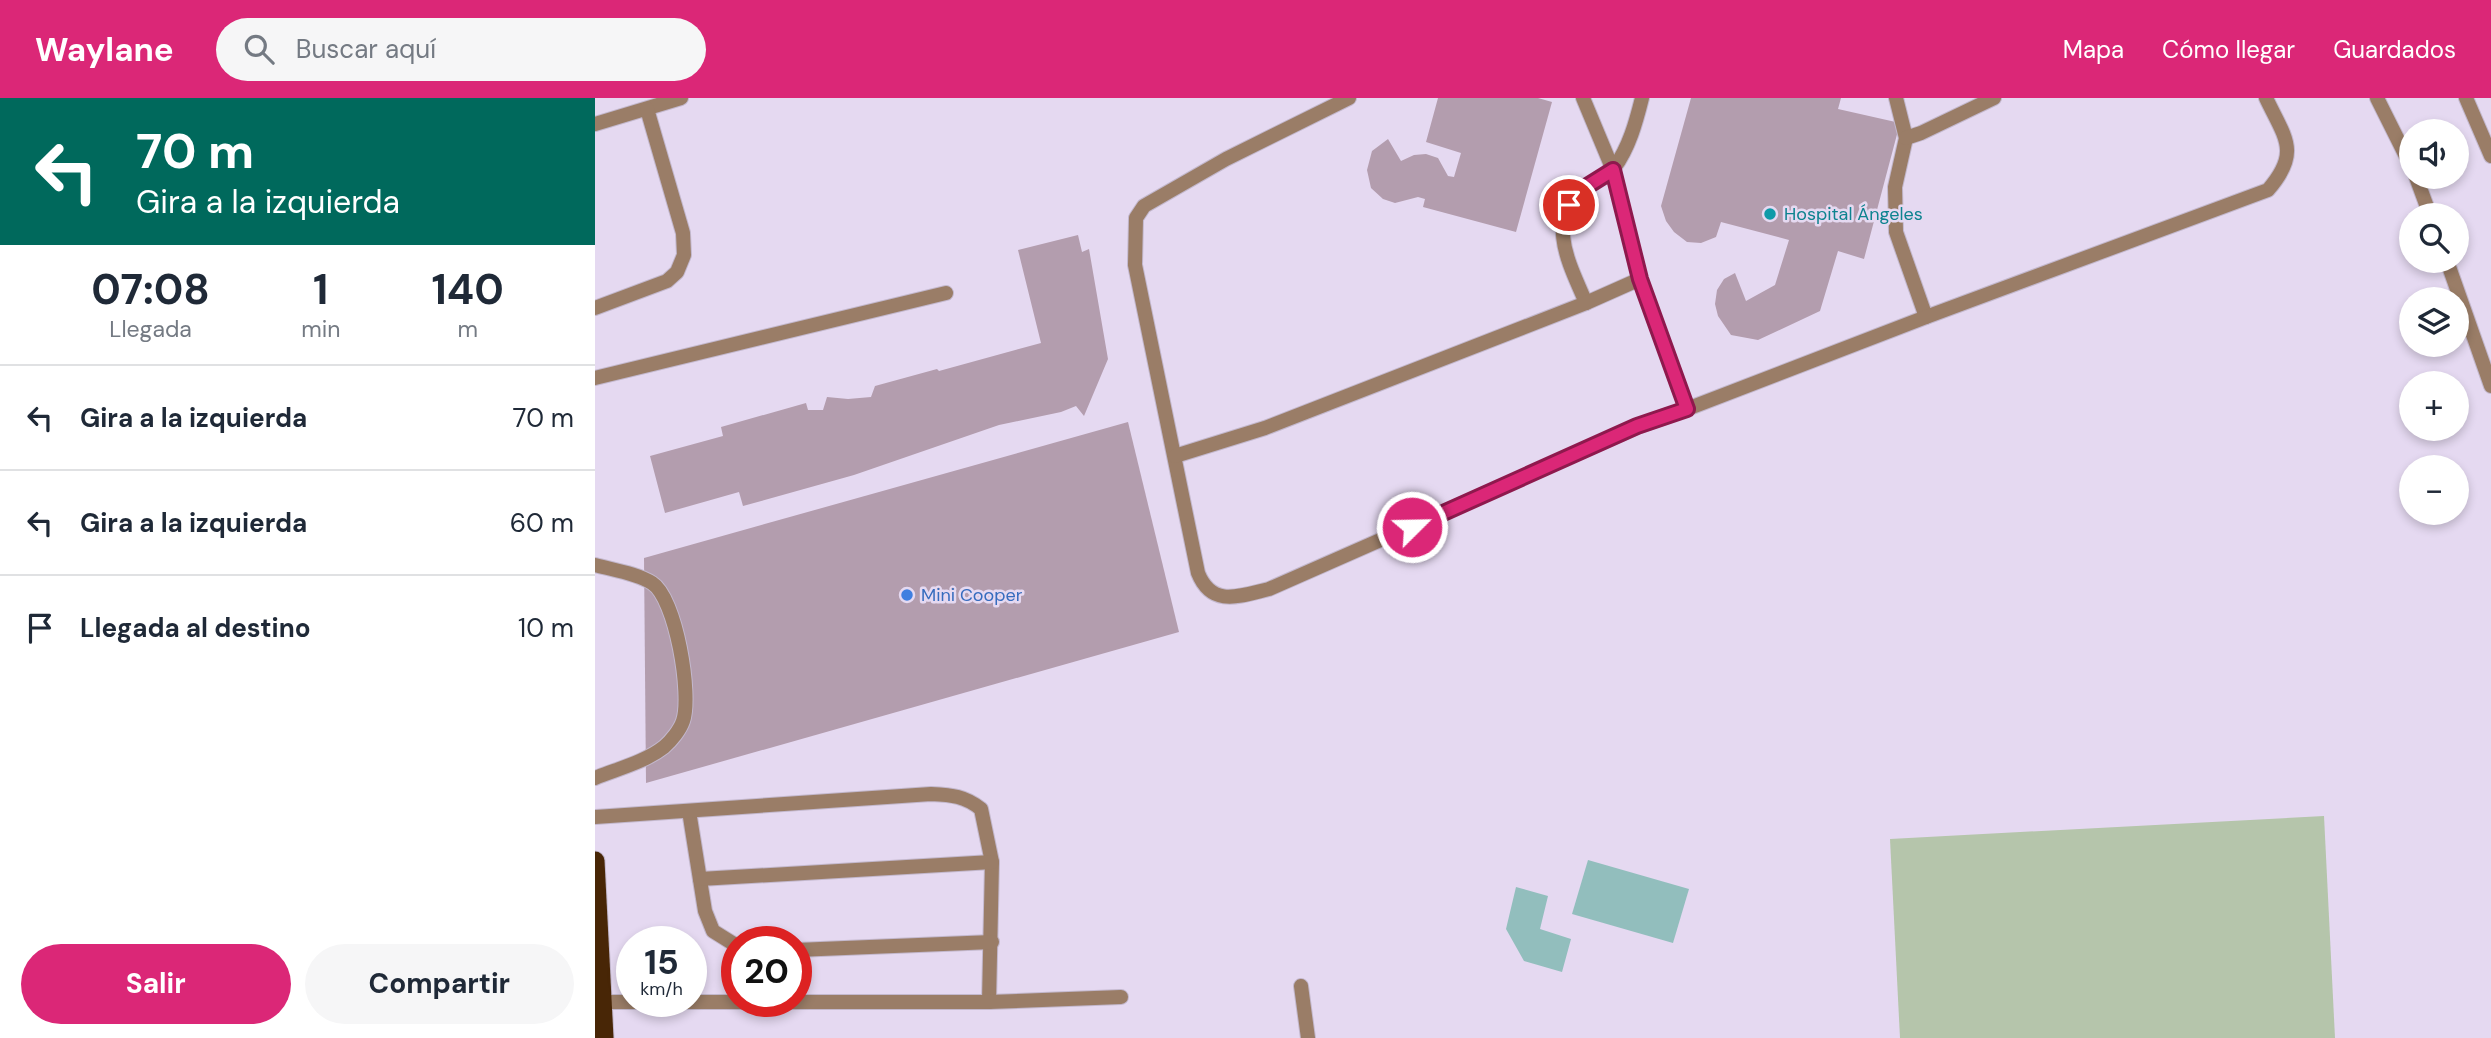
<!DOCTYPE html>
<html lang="es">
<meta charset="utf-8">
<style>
:root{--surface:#fff;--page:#f6f6f7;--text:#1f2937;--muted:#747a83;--line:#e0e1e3;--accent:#db2777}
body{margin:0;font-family:"DM Sans",sans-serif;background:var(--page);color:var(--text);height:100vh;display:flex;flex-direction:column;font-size:26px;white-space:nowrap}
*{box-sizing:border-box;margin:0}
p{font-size:23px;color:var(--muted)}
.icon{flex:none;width:38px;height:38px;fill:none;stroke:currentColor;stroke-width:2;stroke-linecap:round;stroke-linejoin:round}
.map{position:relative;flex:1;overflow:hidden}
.side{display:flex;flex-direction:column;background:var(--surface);width:595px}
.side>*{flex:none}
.top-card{background:#00695c;color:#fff;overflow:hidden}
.buttons{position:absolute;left:1804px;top:21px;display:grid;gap:14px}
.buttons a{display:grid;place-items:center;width:70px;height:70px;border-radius:50%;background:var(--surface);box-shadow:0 4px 10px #0003;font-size:35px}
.speed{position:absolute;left:21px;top:828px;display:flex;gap:14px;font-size:35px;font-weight:700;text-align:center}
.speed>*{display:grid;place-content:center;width:91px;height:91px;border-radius:50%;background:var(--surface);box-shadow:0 4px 10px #0003;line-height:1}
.speed small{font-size:18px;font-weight:400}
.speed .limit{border:10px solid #d22;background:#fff;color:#111}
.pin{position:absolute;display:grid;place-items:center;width:60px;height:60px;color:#fff;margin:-30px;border:4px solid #fff;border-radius:50%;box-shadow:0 2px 7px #0007}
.me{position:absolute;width:77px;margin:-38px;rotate:67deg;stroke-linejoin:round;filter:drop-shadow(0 0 5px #0008)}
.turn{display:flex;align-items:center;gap:24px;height:147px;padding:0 21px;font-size:32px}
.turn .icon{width:91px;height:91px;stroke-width:2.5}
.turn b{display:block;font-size:49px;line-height:60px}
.eta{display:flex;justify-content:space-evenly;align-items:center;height:119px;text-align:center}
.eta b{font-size:42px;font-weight:700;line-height:49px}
.button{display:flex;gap:14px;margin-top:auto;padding:14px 21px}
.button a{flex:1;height:80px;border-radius:42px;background:var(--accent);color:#fff;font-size:28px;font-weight:700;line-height:80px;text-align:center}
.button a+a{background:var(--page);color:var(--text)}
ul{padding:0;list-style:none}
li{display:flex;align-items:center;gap:21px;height:105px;padding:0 21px;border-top:2px solid var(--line)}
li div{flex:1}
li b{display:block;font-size:26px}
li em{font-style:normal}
header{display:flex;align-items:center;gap:42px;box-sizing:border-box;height:98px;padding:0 35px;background:var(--accent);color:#fff}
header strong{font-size:33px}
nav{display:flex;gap:38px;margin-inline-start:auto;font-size:24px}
.search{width:490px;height:63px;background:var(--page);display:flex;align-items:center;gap:18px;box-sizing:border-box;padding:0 24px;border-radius:38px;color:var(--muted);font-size:26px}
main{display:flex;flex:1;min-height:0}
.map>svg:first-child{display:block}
.green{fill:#b5c5ab}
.water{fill:#92bebd}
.building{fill:#b39dae}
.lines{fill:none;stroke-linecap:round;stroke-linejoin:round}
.service-casing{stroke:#c3b8cd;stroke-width:16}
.tertiary-casing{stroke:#c3b8cd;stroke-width:16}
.trunk-casing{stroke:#c3b8cd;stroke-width:21}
.service{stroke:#9a7d67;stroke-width:14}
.tertiary{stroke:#9a7d67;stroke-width:14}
.trunk{stroke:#482606;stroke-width:19}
.route-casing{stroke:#8e194d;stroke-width:18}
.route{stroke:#db2777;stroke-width:12}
.culture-dot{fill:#0f9aa8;stroke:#e5d9f1;stroke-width:2.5}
.shop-dot{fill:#3f7fe0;stroke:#e5d9f1;stroke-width:2.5}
.labels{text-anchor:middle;stroke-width:5;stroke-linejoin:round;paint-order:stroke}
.culture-label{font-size:18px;fill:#0d838f;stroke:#e5d9f1;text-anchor:start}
.shop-label{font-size:18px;fill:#366cbe;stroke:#e5d9f1;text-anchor:start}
</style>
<header>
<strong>Waylane</strong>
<div class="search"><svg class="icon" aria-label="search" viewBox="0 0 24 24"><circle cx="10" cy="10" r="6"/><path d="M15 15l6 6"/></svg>Buscar aquí</div>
<nav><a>Mapa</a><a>Cómo llegar</a><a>Guardados</a></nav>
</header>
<main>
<section class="side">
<div class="top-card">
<div class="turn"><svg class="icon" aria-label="left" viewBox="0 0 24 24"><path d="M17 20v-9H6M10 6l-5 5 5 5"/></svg><div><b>70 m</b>Gira a la izquierda</div></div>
</div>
<div class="eta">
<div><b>07:08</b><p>Llegada</p></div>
<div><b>1</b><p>min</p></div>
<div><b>140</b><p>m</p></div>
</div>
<ul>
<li><svg class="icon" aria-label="left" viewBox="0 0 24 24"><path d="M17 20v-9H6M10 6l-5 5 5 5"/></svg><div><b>Gira a la izquierda</b></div><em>70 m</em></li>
<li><svg class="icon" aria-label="left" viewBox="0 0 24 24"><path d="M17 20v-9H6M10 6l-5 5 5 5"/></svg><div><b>Gira a la izquierda</b></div><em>60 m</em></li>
<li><svg class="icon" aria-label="arrive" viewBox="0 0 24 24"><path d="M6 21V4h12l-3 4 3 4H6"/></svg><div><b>Llegada al destino</b></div><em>10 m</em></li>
</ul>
<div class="button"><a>Salir</a><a>Compartir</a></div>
</section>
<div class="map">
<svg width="1896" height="940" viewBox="0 0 1896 940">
<rect width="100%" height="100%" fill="#e5d9f1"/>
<path class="green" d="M1729 718 1740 940H1305L1295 741Z"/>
<g class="water">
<path d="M993 762 1094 791 1078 845 977 816Z"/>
<path d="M921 789 953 798 945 831 976 841 967 874 929 863 911 831Z"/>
</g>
<g class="building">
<path d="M843 0H943L957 4 921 134 828 109 830 101 823 99 800 105 788 101 776 90 772 72 777 53 793 41 806 63 819 57 831 56 843 60 853 78 859 79 866 55 831 44Z"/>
<path d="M1096 0H1246L1243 11 1305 25 1269 161 1243 153 1225 213 1163 242 1136 237 1123 218 1120 206 1122 192 1129 181 1140 175 1151 203 1180 187 1194 142 1126 124 1121 139 1106 145 1092 144 1079 134 1071 123 1066 108Z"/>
<path d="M483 137 487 154 494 151 513 261 489 318 481 308 466 314 404 327 259 377 148 408 144 394 70 415 55 358 128 338 126 329 211 305 213 312H228L232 299 253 301 276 299 280 288 342 271 344 273 446 245 423 152Z"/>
<path d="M533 324 584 534 51 685 49 460Z"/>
</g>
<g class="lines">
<defs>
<g id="service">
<path d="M754 0 631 61 549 108 541 120 540 167 603 475C617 510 645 498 674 491L1042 329 1092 311 1045 181"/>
<path d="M1301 0 1311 40 1300 89 1301 134 1331 219"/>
<path d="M0 26 86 0"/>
<path d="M1311 40 1326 35 1399 0"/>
<path d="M991 205C976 169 949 123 988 91 997 83 1011 79 1019 70 1034 50 1041 24 1047 0"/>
<path d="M0 210 72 183 82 174 89 157 88 135 52 11"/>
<path d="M0 280 351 195"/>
<path d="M1092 311 1331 219 1673 92C1706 54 1690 40 1671 0"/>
<path d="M580 358 670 330 991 205 1045 181 1018 72 988 0"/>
<path d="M0 467C18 472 41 475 57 485 81 500 97 597 88 623 85 632 76 643 69 649 50 664 22 671 0 680"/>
<path d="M94 713 110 813 118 833 142 848"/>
<path d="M0 719 336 696C357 697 370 698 386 711L397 764 394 904"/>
<path d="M105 781 397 764"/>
<path d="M201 852 397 844"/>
<path d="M706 888 713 940"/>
<path d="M7 904H394L526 899"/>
</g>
<g id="tertiary">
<path d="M1782 0 1816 68"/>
<path d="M1871 0 1896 58"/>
<path d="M1821 79 1835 117"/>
<path d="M1852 163 1896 288"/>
</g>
<path id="trunk" d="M0 763 9 940"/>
</defs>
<use href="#service" class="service-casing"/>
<use href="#tertiary" class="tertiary-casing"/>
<use href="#trunk" class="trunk-casing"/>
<use href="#service" class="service"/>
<use href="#tertiary" class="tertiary"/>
<use href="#trunk" class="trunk"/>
</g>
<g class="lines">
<defs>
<path id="route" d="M817 429 1042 328 1092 311 1045 181 1018 72 986 92 974 107"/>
</defs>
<use href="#route" class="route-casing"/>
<use href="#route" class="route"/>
</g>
<circle class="culture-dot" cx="1175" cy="116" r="7"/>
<circle class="shop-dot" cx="312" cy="497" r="7"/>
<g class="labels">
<g class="culture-label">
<text x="1189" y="122">Hospital Ángeles</text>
</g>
<g class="shop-label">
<text x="326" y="503">Mini Cooper</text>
</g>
</g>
</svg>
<div class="buttons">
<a><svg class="icon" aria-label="sound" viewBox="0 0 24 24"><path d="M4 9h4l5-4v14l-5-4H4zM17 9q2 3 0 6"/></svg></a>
<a><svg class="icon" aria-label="search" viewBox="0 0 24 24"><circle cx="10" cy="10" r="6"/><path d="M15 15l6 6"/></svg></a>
<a><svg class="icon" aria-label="layers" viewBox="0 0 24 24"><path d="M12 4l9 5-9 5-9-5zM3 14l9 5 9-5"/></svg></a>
<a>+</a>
<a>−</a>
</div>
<div class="speed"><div>15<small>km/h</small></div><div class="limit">20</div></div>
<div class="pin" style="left:974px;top:107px;background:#d93025"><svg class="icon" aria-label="arrive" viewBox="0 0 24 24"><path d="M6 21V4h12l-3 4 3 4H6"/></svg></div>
<svg class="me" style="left:817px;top:429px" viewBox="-20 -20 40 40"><circle r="17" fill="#db2777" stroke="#fff" stroke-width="3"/><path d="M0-11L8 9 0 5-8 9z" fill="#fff"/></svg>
</div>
</main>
